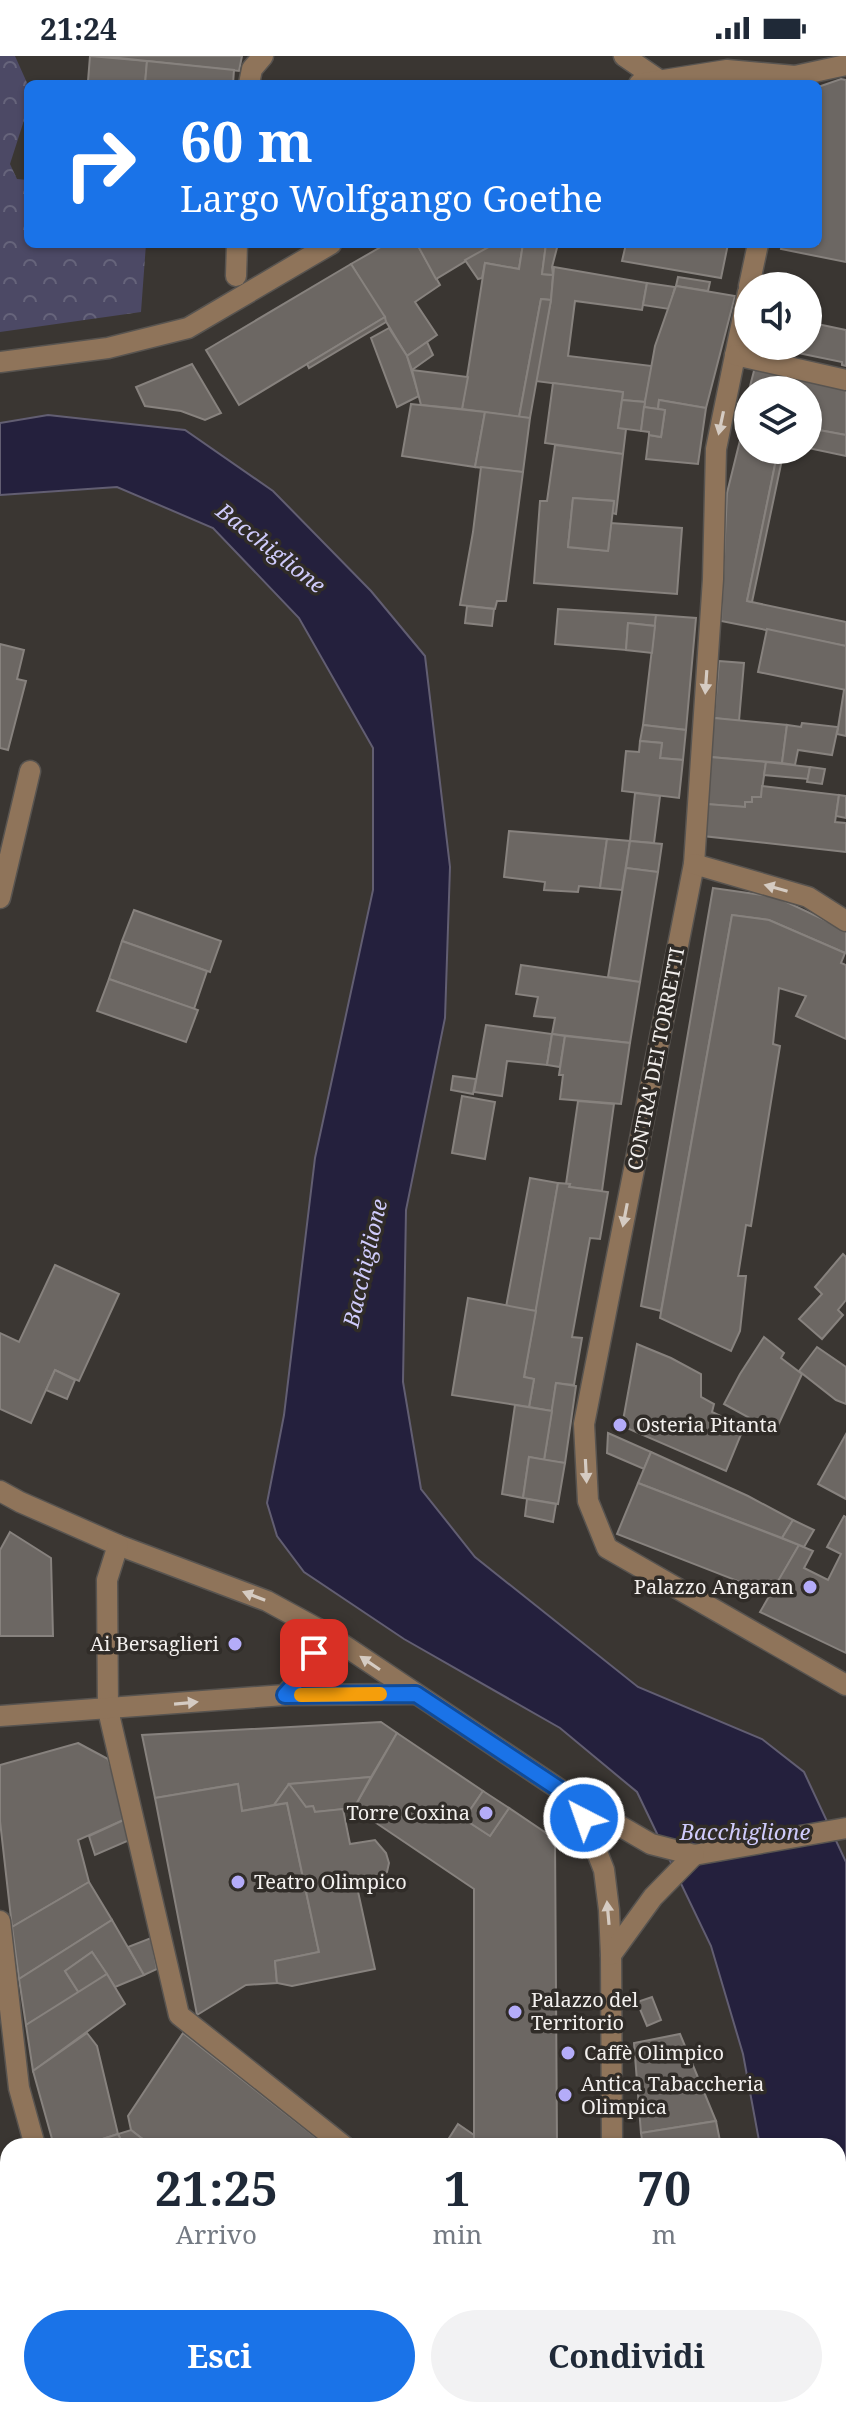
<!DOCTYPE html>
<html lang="it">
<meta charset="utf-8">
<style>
:root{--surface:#fff;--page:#f2f2f3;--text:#1f2937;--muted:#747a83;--accent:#1a73e8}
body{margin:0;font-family:"Noto Serif",serif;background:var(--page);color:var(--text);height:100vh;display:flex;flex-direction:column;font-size:30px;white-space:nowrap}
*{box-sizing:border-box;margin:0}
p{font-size:26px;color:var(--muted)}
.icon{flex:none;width:44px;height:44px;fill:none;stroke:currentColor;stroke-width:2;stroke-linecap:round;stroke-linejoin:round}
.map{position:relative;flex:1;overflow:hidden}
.drawer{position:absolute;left:0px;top:2082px;width:846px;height:280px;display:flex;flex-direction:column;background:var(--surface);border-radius:24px 24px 0 0;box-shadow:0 2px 6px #0004}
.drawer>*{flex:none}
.top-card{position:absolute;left:24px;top:24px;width:798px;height:168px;border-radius:12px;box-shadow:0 2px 6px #0004;background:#1a73e8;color:#fff;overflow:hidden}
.controls{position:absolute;left:734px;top:216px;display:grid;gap:16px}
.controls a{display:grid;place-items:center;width:88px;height:88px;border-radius:50%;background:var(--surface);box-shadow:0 2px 6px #0004;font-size:40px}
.pin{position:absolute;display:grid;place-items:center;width:68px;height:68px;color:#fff;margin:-34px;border-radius:16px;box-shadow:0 4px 12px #0006}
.me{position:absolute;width:88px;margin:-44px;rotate:319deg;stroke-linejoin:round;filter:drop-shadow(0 0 6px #0008)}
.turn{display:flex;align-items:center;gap:28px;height:168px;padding:0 24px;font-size:36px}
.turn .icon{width:104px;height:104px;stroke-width:2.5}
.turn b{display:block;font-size:56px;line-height:68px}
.eta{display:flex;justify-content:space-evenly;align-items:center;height:136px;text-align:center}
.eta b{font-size:48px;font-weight:700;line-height:56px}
.action{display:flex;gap:16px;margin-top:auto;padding:16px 24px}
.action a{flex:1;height:92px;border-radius:48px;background:var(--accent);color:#fff;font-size:32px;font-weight:700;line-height:92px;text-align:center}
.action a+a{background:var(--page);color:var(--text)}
.status{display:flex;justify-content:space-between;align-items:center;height:56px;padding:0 40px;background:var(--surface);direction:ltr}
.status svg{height:22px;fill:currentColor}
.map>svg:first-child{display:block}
.park{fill:url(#park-crowns)}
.water{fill:#24203d;stroke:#625e72;stroke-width:2}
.building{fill:#6c6763;stroke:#87827e;stroke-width:2}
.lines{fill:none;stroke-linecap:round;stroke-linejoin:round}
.minor-casing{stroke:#585450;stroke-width:23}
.minor{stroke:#8f745a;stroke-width:20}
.oneway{fill:#d5cbc2}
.route-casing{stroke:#114b97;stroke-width:20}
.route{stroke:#1a73e8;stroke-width:14}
.slow{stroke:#f59e0b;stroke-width:14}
.poi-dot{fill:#b4acf9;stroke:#302c28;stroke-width:3}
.labels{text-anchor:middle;stroke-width:7;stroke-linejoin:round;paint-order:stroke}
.street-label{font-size:20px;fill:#f3f0ee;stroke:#302c28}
.poi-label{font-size:20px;fill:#f3f0ee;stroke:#302c28;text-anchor:start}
.water-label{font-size:22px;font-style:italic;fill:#cfcbfb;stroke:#302c28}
</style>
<div class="status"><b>21:24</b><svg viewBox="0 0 49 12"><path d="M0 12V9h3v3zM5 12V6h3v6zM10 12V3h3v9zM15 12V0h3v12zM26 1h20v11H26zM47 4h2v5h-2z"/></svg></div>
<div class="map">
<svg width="846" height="2362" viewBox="0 0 846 2362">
<defs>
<pattern id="park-crowns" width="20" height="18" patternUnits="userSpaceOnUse" patternTransform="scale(2)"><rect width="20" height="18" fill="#4c4965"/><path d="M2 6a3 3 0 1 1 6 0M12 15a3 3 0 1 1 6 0" fill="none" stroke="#66647b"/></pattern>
</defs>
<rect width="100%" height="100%" fill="#3a3632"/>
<g class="park">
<path d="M0 0H15L28 29V52L10 108 17 123 28 124V188H146L141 256 0 276Z"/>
<path d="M359 2354H564V2362H361Z"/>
</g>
<path class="water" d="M48 359 185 374 273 435 371 535 425 600 450 811 445 962 406 1154 403 1326 421 1433 475 1501 638 1631 762 1683 804 1716 846 1806V2362H778V2354H838V2090H760L743 1998 711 1890 637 1736 560 1672 404 1583 304 1516 277 1480 267 1447 284 1359 315 1102 373 834V692L299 562 213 472 117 431 0 439V367Z"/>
<g class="building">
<path d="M90 0 147 5 145 28 88 25Z"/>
<path d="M101 0H242L239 15Z"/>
<path d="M147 5 234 14 233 28H145Z"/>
<path d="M841 23 846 24V206L781 193 782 188H818V31Z"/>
<path d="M386 188H417L440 229 415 246 437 279 407 300 351 208Z"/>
<path d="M417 188H494L436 223Z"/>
<path d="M494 188H523L519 213 485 207 482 222 478 223 465 204Z"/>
<path d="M523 188H546L542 218 553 219 551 244 541 243 519 361 462 353 485 207 519 213Z"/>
<path d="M546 188H558L552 211 553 219 542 218Z"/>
<path d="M626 188H728L721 222 622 205Z"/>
<path d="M351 208 385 261 239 349 206 294Z"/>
<path d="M554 211 647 227 642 254 575 245 568 300 652 310 645 346 622 344 623 336 535 325 551 244Z"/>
<path d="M678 221 710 226 708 235 676 230Z"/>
<path d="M647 227 675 231 669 253 643 249Z"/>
<path d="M676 230 735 240 706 352 659 344 658 353 644 351 655 290Z"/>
<path d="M541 243 551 244 530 362 519 361Z"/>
<path d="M385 261 386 266 309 312 307 308Z"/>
<path d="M808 266 846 274V310L842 309V306L764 290H808Z"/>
<path d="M389 272 407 300 419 340 397 351 371 282Z"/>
<path d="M427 286 433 299 412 314 407 300Z"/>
<path d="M192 308 221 357 205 364 181 355 145 350 136 331Z"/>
<path d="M755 311 846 331V379L808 372V334H749Z"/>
<path d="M412 314 468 321 462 353 421 349Z"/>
<path d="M553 327 623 336 618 372 626 373 623 398 545 387Z"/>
<path d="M748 337V394H778L747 545 846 566V590L721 565 727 437 746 360 742 359Z"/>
<path d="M622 344 645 346 641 375 618 372Z"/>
<path d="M659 344 706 352 698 408 646 403 649 379 661 381 665 354 658 353Z"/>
<path d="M411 348 485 356 475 411 402 400Z"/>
<path d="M644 351 665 354 661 381 649 379V376L641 375Z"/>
<path d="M485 356 530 362 523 416 475 411Z"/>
<path d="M808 372 846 379V400L808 392Z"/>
<path d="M555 389 623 398 616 458 612 457 614 445 573 442 568 491 608 495 611 467 682 472 677 538 534 527 540 445H547Z"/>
<path d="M778 394H784L752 546 747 545Z"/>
<path d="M481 411 523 416 506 545H497L495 553 460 549 473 476Z"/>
<path d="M573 442 614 445 608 495 568 491Z"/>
<path d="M467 550 494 553 492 570 465 567Z"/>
<path d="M558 553 656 559 655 570 628 567 626 594 555 588Z"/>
<path d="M656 559 696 562 686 674 643 669Z"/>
<path d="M628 567 655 570 652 597 626 594Z"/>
<path d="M767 573 846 590V634L758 616Z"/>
<path d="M0 588 24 594 17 623 26 625 8 694 0 692Z"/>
<path d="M719 605 744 607 739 665 714 662Z"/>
<path d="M844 634H846V680L837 678Z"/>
<path d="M714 662 787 669 782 707 710 701Z"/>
<path d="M802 667 838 671 832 699 798 694 795 709 782 707 787 669 801 671Z"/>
<path d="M643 669 686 674 683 704 660 702 662 687 640 685Z"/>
<path d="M640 685 662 687 660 702 683 704 679 742 622 735 626 695 639 696Z"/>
<path d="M710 701 766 706 761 741H752V746H745V751L706 748Z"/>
<path d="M766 706 810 711 808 723 764 719Z"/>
<path d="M810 711 825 713 822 728 807 726Z"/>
<path d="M762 730 839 739 835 766 846 767V796L703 780 706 748 745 751V746H752V741H761Z"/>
<path d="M635 737 660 740 654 787 630 785Z"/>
<path d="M839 739 846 740V762L836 760Z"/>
<path d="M509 775 607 783 600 832 579 830 578 836 544 834 545 826 504 821Z"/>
<path d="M607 783 630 785 622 834 600 832Z"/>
<path d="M630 785 662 788 658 816 626 812Z"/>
<path d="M626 812 658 816 640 926 608 921Z"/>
<path d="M713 832 776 841 846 874V895L845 897 769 864 732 859 661 1255 641 1250Z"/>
<path d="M134 854 221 885 210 916 122 885Z"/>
<path d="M732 859 769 864 845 897 841 907 846 909V983L796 960 806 940 779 932 773 988 780 990 751 1170 746 1169 738 1220H746L740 1275 731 1295 660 1262Z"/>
<path d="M122 885 207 915 194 953 109 923Z"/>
<path d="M521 909 640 926 630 987 552 978 555 962 534 960 538 941 516 938Z"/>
<path d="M109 923 198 954 186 986 97 955Z"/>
<path d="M486 969 552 978 547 1009 507 1005 502 1040 474 1036Z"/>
<path d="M552 978 565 980 560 1011 547 1009Z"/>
<path d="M565 980 630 987 621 1048 560 1043 563 1019H559Z"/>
<path d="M453 1020 476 1023 473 1038 451 1034Z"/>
<path d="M462 1040 495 1046 485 1103 452 1097Z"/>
<path d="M578 1045 614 1048 602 1135 569 1131 570 1128H566Z"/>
<path d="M530 1122 558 1127 536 1255 506 1251Z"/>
<path d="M558 1127 570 1128 569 1131 608 1136 600 1183 590 1182 572 1281 582 1282 574 1329 556 1327 552 1355 529 1351 534 1323 524 1321Z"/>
<path d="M843 1198 846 1201V1244L838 1254 843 1259 822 1283 799 1263 822 1238 815 1231Z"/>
<path d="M55 1209 119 1238 79 1325 55 1314 31 1367 0 1353V1277L19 1286Z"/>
<path d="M468 1242 536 1255 524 1321 534 1323 529 1351 452 1339Z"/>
<path d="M764 1281 784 1297 781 1302 802 1318 775 1376 724 1348 740 1318Z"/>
<path d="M637 1288 671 1302 701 1318V1341L714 1348 712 1356 744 1371 726 1415 622 1370Z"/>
<path d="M817 1291 846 1311V1348L836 1344 799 1315Z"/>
<path d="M55 1314 75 1324 67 1343 46 1334Z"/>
<path d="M556 1327 576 1330 565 1407 544 1404Z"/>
<path d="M515 1349 552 1355 544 1404 529 1401 523 1442 502 1438Z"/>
<path d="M608 1377 651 1396 644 1413 607 1397Z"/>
<path d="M846 1378V1443L818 1428Z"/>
<path d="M651 1396 748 1440 793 1464 782 1482 638 1427Z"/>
<path d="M529 1401 565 1407 558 1448 523 1442Z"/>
<path d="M638 1427 799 1489 771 1538 617 1478Z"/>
<path d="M527 1443 556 1448 553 1466 525 1460Z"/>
<path d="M844 1460 846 1461V1597L760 1556 799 1489 813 1495 804 1512 828 1524 841 1498 827 1491Z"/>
<path d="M793 1464 814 1474 804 1491 782 1482Z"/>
<path d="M10 1476 51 1502 53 1580H0V1494Z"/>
<path d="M381 1666 397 1677 371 1721 289 1728 274 1749 242 1755 238 1728 155 1742 142 1679Z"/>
<path d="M397 1677 483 1735 464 1763 490 1780 509 1752 555 1783 557 2090H474V1833L354 1752Z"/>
<path d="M78 1687 108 1703 128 1762 78 1784 89 1826 12 1871 0 1765V1709Z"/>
<path d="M371 1721 354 1752 315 1756 313 1750 306 1751 289 1728Z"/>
<path d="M238 1728 242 1755 287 1747 319 1896 275 1905 277 1927 246 1929 197 1959 155 1742Z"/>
<path d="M289 1728 306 1751 313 1750 315 1756 343 1753 350 1788 375 1784 386 1797 389 1807 387 1816 377 1825 357 1831 375 1913 292 1930 277 1927 275 1905 319 1896 287 1747 274 1749Z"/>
<path d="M483 1735 509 1752 490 1780 464 1763Z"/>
<path d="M128 1762 132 1783 95 1799 89 1780Z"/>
<path d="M89 1826 112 1864 19 1923 12 1871Z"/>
<path d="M112 1864 144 1919 115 1931 92 1896 65 1915 79 1937 26 1969 19 1923Z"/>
<path d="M151 1882 157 1913 144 1919 128 1891Z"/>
<path d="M92 1896 107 1918 79 1937 65 1915Z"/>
<path d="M107 1918 125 1948 33 2015 26 1969Z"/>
<path d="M652 1941 661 1964 647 1970 637 1946Z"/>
<path d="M87 1977 97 1990 118 2078 81 2090H54L33 2015Z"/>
<path d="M183 1977 327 2090H152L131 2074 128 2060Z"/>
<path d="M680 1978 716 2065 641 2077 634 1987Z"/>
<path d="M716 2065 721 2090H643L641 2077Z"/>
<path d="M458 2068 474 2079V2090H444Z"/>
<path d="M131 2074 149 2088V2090H124L118 2078Z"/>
<path d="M118 2078 124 2090H81Z"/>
<path d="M8 2118V2149L0 2151V2119Z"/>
<path d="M8 2149V2189L0 2191V2151Z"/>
<path d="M8 2189V2261L0 2264V2191Z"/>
<path d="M7 2259 8 2261V2343L0 2330V2264Z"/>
<path d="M0 2330 8 2343V2354H12L0 2360Z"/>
<path d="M12 2354H35L38 2362H0Z"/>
<path d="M35 2354H103L93 2362H38Z"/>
<rect x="702" y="2354" width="29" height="8"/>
</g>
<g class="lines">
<defs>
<g id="minor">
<path d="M624 0 659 24"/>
<path d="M249 28 252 13 263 0"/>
<path d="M639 28 727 14 795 20 846 9"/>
<path d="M236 220 237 188"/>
<path d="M749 230 758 188"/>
<path d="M748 236 716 393 713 523 694 808 584 1368 588 1445 607 1492 846 1629"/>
<path d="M735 299 846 324"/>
<path d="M0 306 108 292 188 272 331 188"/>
<path d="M694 808 808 841 846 865"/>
<path d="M0 842 30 715"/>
<path d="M0 1435 20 1446 118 1489 267 1545 324 1576 577 1745 651 1788 694 1799 846 1772"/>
<path d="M118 1489 107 1524 108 1654 179 1959 344 2090"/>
<path d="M285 1639 304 1618 324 1576"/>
<path d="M0 1660 285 1639 415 1638"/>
<path d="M577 1745 604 1814 609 1854 611 1899 612 2090"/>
<path d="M0 1865 19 2032 35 2090"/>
<path d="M611 1899 653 1841 694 1799"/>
<path d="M116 2354 119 2362"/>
<path d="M164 2362 180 2354"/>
<path d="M238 2362 273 2354"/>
<path d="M601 2362V2354"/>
</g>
</defs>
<use href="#minor" class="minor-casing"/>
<use href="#minor" class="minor"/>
</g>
<defs><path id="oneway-solid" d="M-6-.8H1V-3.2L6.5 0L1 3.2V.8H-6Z" transform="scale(2)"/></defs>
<g class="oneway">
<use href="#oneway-solid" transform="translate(721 367) rotate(102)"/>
<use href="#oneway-solid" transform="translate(706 626) rotate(94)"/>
<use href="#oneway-solid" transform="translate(776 832) rotate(-164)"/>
<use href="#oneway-solid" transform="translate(625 1159) rotate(101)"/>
<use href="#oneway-solid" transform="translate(586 1415) rotate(87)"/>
<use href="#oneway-solid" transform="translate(254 1540) rotate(-159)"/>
<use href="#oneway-solid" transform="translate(370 1607) rotate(-146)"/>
<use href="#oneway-solid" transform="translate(186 1647) rotate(-5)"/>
<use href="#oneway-solid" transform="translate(608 1857) rotate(-95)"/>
</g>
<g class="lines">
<defs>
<path id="route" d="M314 1597 304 1618 285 1639 416 1638 577 1745 584 1762"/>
</defs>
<use href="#route" class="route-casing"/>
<use href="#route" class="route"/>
<path class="slow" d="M301 1639 380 1638"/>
</g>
<g class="poi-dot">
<circle cx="620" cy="1369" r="8"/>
<circle cx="810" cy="1531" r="8"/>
<circle cx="235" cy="1588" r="8"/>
<circle cx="486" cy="1757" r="8"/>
<circle cx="238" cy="1826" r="8"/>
<circle cx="515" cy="1956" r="8"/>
<circle cx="568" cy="1997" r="8"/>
<circle cx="565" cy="2039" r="8"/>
</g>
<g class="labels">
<g class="street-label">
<text transform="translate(656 1003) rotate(-79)" y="7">CONTRA' DEI TORRETTI</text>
</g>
<g class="poi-label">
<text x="636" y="1376">Osteria Pitanta</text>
<text x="794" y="1538" text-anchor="end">Palazzo Angaran</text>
<text x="219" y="1595" text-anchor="end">Ai Bersaglieri</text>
<text x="470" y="1764" text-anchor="end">Torre Coxina</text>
<text x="254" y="1833">Teatro Olimpico</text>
<text x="531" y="1951">Palazzo del<tspan x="531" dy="23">Territorio</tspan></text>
<text x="584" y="2004">Caffè Olimpico</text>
<text x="581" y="2035">Antica Tabaccheria<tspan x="581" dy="23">Olimpica</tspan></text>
</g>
<g class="water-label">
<text transform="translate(271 492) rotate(38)" y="8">Bacchiglione</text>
<text transform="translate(365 1207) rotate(-77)" y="8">Bacchiglione</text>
<text x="745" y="1784">Bacchiglione</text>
</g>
</g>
</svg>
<div class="controls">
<a><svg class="icon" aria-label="sound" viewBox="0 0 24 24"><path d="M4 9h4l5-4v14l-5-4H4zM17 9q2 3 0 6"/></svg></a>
<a><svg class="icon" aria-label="layers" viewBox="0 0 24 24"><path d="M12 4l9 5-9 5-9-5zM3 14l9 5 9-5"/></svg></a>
</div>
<div class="pin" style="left:314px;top:1597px;background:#d93025"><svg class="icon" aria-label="arrive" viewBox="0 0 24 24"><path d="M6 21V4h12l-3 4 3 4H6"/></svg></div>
<svg class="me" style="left:584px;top:1762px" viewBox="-20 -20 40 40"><circle r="17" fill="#1a73e8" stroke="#fff" stroke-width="3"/><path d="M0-11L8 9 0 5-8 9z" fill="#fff"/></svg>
<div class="top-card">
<div class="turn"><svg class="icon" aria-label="right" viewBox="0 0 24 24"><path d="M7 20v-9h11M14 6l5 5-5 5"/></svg><div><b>60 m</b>Largo Wolfgango Goethe</div></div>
</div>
<section class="drawer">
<div class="eta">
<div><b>21:25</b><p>Arrivo</p></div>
<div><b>1</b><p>min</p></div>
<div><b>70</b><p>m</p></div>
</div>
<div class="action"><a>Esci</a><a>Condividi</a></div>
</section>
</div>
